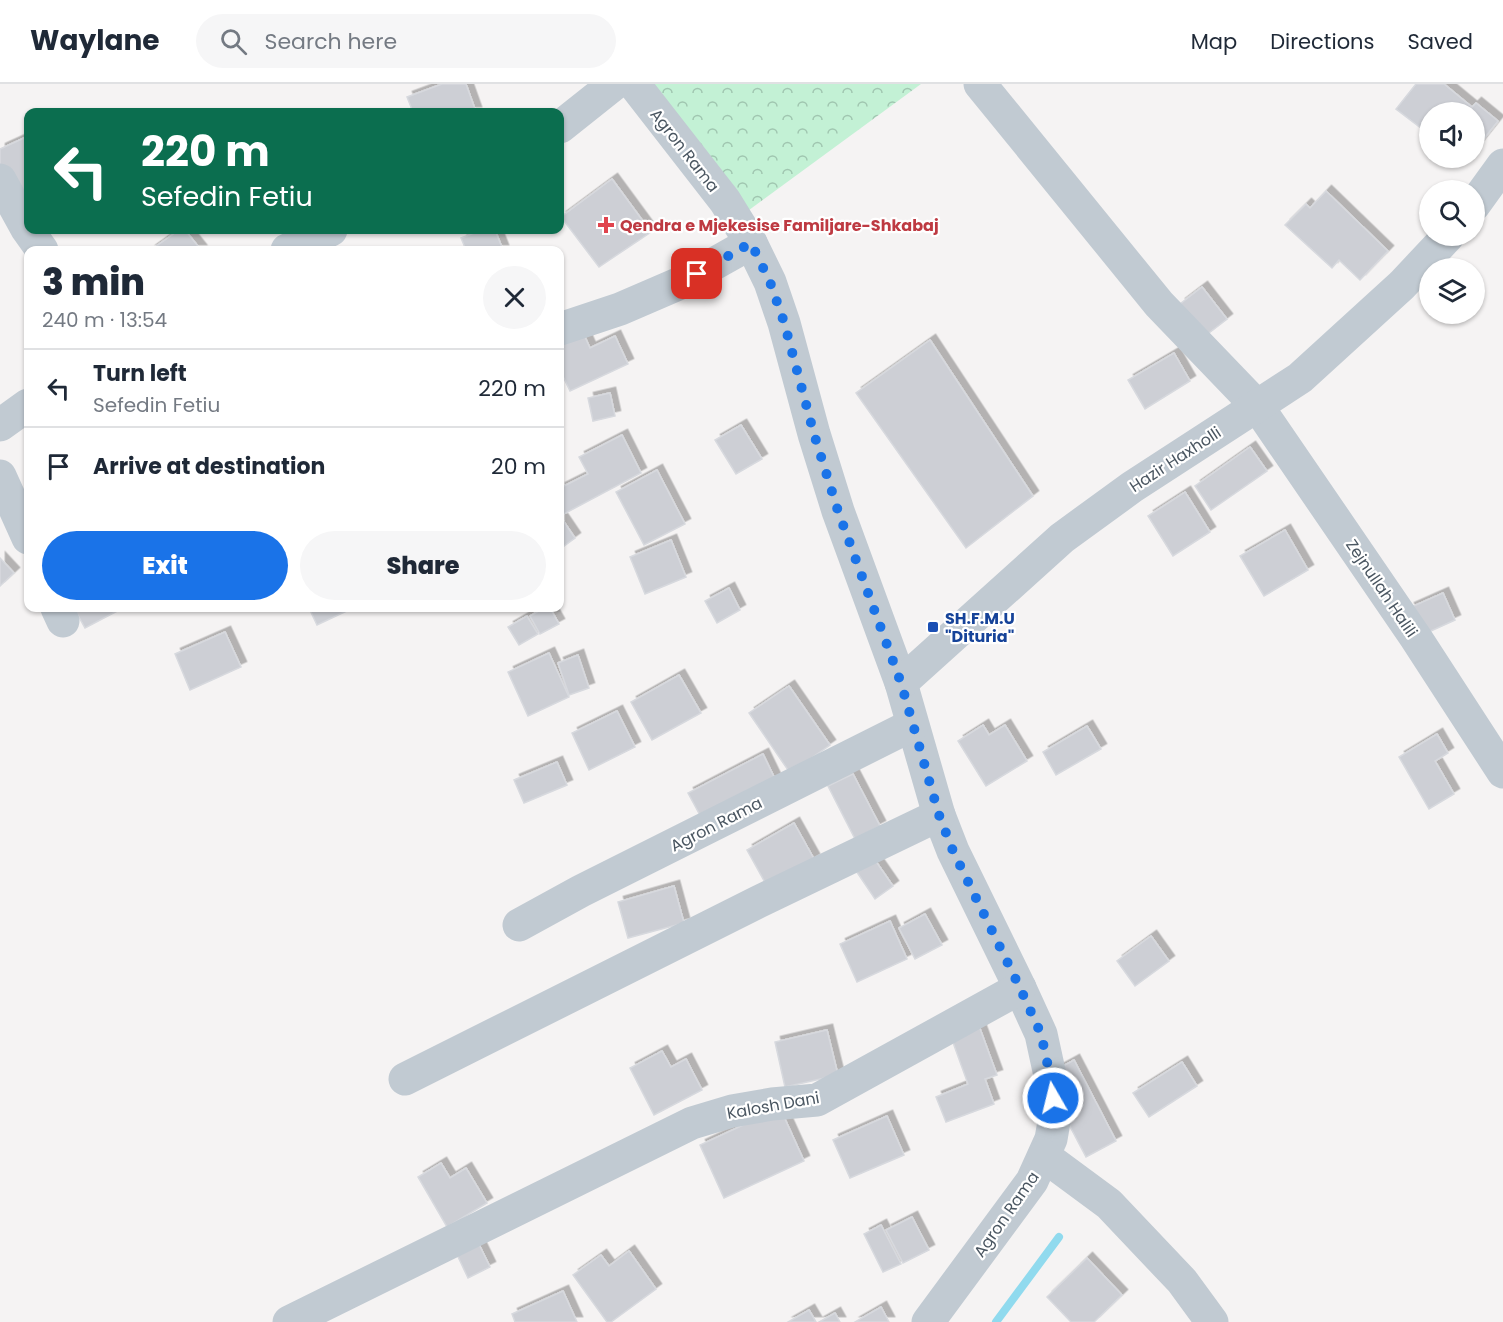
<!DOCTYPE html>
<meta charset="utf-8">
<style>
:root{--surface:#fff;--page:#f6f6f7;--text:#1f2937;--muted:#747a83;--line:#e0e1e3;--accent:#1a73e8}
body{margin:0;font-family:Poppins,sans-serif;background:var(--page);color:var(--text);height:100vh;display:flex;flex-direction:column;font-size:22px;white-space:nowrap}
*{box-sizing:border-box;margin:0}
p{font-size:20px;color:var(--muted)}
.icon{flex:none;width:33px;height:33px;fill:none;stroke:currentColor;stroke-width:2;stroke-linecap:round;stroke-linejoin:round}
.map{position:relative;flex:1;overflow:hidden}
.side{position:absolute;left:24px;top:162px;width:540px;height:366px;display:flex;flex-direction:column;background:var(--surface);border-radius:12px;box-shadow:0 2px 4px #0004}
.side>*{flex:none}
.hud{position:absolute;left:24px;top:24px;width:540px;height:126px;border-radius:12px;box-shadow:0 2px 4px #0004;background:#0b6e4f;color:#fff;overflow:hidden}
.buttons{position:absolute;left:1419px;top:18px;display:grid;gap:12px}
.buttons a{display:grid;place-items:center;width:66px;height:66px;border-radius:50%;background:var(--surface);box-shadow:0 2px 4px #0004;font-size:30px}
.pin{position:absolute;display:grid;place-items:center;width:51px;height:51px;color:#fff;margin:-26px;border-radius:12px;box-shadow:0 3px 9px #0006}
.me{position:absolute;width:66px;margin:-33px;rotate:352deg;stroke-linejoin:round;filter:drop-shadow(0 0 4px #0008)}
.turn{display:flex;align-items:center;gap:21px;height:126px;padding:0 18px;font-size:27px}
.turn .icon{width:78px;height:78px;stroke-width:2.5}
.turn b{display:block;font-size:42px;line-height:51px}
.round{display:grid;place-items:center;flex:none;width:63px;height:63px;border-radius:32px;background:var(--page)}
.overview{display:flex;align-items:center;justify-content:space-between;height:102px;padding:0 18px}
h1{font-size:36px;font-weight:800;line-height:45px}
.action{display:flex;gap:12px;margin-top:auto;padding:12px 18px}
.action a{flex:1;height:69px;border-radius:36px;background:var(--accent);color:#fff;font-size:24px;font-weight:800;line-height:69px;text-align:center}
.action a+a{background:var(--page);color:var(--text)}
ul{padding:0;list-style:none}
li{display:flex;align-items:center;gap:18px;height:78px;padding:0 18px;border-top:2px solid var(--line)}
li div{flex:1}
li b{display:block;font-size:22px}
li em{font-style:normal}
header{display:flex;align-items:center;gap:36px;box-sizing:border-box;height:84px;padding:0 30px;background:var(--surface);border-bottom:2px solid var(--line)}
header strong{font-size:28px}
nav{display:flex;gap:33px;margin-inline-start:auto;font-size:21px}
.search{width:420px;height:54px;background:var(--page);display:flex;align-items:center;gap:15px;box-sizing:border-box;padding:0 21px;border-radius:33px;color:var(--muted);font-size:22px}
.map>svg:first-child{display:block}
.park{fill:url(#park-crowns)}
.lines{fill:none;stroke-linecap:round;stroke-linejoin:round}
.stream{stroke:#90daee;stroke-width:8}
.building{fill:#cdcfd5;stroke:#d7d9de;stroke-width:1.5;filter:url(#shadow)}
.minor{stroke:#c1cad2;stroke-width:33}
.route{stroke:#1a73e8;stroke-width:10;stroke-dasharray:0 18}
.health-dot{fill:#e0444e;stroke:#fff;stroke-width:2}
.transit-dot{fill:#1a4fb4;stroke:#fff;stroke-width:2}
.labels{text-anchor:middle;stroke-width:4.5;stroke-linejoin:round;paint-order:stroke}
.street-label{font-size:16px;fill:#4a5661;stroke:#fff}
.health-label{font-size:16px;font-weight:bold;fill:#be3a42;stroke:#fff;text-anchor:start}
.transit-label{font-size:16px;font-weight:bold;fill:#164399;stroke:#fff;text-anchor:start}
</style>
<header>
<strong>Waylane</strong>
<div class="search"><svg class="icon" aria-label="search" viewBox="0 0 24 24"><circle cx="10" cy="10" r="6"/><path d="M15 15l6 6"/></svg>Search here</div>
<nav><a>Map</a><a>Directions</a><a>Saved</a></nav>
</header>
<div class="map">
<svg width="1503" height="1238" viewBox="0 0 1503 1238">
<defs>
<pattern id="park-crowns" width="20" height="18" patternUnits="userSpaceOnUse" patternTransform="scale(1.5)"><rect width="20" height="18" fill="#c3f1d5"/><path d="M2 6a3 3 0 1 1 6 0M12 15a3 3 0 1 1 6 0" fill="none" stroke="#a0c6b0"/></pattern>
<filter id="shadow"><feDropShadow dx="5.5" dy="-5.5" stdDeviation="0" flood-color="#0004"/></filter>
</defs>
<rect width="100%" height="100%" fill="#f5f3f3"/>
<path class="park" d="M647 0H921L745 129Z"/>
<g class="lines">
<path class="stream" d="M996 1238 1059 1153"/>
</g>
<g class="building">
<path d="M442 0H466L476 28H413L407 13Z"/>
<path d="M1416 0H1444L1472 23 1476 19 1498 37 1474 67V28H1430V51L1396 25Z"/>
<path d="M24 54 28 63V105L11 112 0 87V65Z"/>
<path d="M612 95 651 148 599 183 561 133Z"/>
<path d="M1326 107 1388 167 1360 196 1339 176 1332 184 1285 141 1306 120 1310 124Z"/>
<path d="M179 146H185L201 166H151Z"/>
<path d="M482 146H495L503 166H466L461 154Z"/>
<path d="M1202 203 1227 235 1205 252 1180 220Z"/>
<path d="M581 244 590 264 615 252 628 280 570 307 560 286V254Z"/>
<path d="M930 256 1033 412 966 464 856 309Z"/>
<path d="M1174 269 1190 297 1145 325 1128 296Z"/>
<path d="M610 309 615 332 593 337 588 314Z"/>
<path d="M741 341 762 375 736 390 715 356Z"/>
<path d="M622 351 641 389 560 432V404L588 390 579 373Z"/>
<path d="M1250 363 1267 387 1211 426 1195 402Z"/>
<path d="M657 386 685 440 644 461 616 408Z"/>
<path d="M1185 408 1210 448 1173 472 1148 432Z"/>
<path d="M560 432 575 454 560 465Z"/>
<path d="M1285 446 1308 486 1264 512 1240 472Z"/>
<path d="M671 456 686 493 645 510 630 473Z"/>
<path d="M0 474 14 489 0 502Z"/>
<path d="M729 504 740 526 717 539 705 517Z"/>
<path d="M1443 509 1455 536 1422 551 1409 524Z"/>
<path d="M74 524H123L85 544Z"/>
<path d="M309 524H353L317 541Z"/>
<path d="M544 524H550L559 540 540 550 530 532Z"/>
<path d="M527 532 538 550 519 561 508 543Z"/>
<path d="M225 548 241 583 190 606 175 570Z"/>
<path d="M549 569 569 613 528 632 508 588Z"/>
<path d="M578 571 589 604 569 611 558 579Z"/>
<path d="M679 591 701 629 652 656 631 618Z"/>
<path d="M789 602 830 661 790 689 749 629Z"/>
<path d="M617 627 635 663 589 686 572 649Z"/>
<path d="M983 641 989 651 1005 641 1027 677 986 702 958 657Z"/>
<path d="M1087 642 1101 665 1056 691 1043 668Z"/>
<path d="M1437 650 1448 669 1435 677 1454 710 1429 725 1399 673Z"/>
<path d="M763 670 775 695 701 733 688 709Z"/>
<path d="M557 678 567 701 524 719 514 696Z"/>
<path d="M853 690 880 742 855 755 828 702Z"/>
<path d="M794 739 814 775 767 802 747 766Z"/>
<path d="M868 766 893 802 875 815 850 778Z"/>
<path d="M674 802 684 839 628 854 618 818Z"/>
<path d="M925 830 942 861 915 875 899 844Z"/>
<path d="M890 837 907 875 857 898 840 860Z"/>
<path d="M1151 852 1169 877 1135 902 1117 877Z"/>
<path d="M979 942 997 991 985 995 994 1020 946 1038 936 1013 968 1000 951 953Z"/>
<path d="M827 946 838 991 785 1003 775 958Z"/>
<path d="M662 967 671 983 686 975 702 1006 654 1031 630 984Z"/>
<path d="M1074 976 1116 1057 1086 1073 1054 1012 1056 986Z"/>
<path d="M1182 978 1197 1002 1149 1033 1133 1009Z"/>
<path d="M780 1024 804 1077 724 1114 700 1061Z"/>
<path d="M887 1032 904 1071 850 1094 833 1056Z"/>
<path d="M441 1079 450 1094 466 1084 487 1119 447 1143 418 1093Z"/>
<path d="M912 1133 929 1166 903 1179 886 1146Z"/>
<path d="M881 1141 901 1180 883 1188 864 1150Z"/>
<path d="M475 1152 490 1183 468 1194 453 1162Z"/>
<path d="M629 1167 656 1205 611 1238H607L573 1191 601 1171 609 1182Z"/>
<path d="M1087 1174 1122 1211 1094 1238H1071L1047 1213Z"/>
<path d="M563 1207 577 1238H515L512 1230Z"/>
<path d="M881 1223 889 1238H855Z"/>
<path d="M809 1226 816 1238H788Z"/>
<path d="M835 1229 840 1238H819Z"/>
</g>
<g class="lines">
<g class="minor">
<path d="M634 0 725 117 751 159 770 198 784 239 814 350 838 427 901 599 939 731 953 767 1020 904 1041 950 1051 996 1055 1032 1051 1055 1032 1097 928 1238"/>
<path d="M980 0 1159 220 1258 323 1416 554 1503 688"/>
<path d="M560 43 614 0"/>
<path d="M0 96 27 145 42 166"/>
<path d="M1474 121 1503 81"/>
<path d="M287 166 331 146"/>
<path d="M560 245 620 225 678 200 751 159"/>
<path d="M0 341 28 321"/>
<path d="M0 392 28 454"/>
<path d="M57 524 63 537"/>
<path d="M901 599 1062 454 1132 403 1300 294 1402 201 1448 152"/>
<path d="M519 841 581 807 912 641"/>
<path d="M405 995 758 818 939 731"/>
<path d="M1044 1072 1109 1120 1182 1197 1212 1238"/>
<path d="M289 1238 692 1039 732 1027 772 1020 817 1016 1020 904"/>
</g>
</g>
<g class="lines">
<path class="route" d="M697 190 751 159 770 198 784 238 814 350 838 427 901 599 939 731 953 767 1020 904 1041 950 1051 996 1053 1014"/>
</g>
<path class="health-dot" d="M603 132h6v6h6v6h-6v6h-6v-6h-6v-6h6z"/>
<rect class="transit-dot" x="927" y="537" width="12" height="12" rx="3"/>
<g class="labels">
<g class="street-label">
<text transform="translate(685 66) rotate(52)" y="6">Agron Rama</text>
<text transform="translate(1175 375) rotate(-33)" y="6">Hazir Haxholli</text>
<text transform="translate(1382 504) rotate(56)" y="6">Zejnullah Halili</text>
<text transform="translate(716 740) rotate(-27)" y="6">Agron Rama</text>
<text transform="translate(773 1021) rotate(-10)" y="6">Kalosh Dani</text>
<text transform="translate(1006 1130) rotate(-55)" y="6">Agron Rama</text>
</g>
<g class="health-label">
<text x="620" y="147">Qendra e Mjekesise Familjare-Shkabaj</text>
</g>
<g class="transit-label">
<text x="945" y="540">SH.F.M.U<tspan x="945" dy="18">"Dituria"</tspan></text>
</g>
</g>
</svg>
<div class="buttons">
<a><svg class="icon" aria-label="sound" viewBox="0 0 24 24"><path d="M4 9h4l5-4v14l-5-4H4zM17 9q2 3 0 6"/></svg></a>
<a><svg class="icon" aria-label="search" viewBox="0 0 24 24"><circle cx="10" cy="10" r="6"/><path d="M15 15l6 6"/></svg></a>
<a><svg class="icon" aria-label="layers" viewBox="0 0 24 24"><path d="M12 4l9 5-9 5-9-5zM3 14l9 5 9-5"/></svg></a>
</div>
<div class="pin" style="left:697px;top:190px;background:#d93025"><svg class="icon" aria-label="arrive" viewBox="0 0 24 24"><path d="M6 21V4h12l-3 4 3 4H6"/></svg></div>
<svg class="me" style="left:1053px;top:1014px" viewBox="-20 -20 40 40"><circle r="17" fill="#1a73e8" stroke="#fff" stroke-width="3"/><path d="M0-11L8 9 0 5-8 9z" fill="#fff"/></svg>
<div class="hud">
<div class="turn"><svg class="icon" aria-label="left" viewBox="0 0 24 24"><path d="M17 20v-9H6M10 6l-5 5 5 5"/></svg><div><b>220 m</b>Sefedin Fetiu</div></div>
</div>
<section class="side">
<div class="overview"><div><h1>3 min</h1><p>240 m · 13:54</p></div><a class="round"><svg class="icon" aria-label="close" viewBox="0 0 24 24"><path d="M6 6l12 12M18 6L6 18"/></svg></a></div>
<ul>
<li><svg class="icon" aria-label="left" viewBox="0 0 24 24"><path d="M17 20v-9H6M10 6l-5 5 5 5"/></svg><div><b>Turn left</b><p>Sefedin Fetiu</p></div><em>220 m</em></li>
<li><svg class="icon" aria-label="arrive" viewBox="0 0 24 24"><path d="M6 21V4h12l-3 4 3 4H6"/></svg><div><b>Arrive at destination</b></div><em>20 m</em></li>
</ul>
<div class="action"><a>Exit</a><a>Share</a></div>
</section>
</div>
